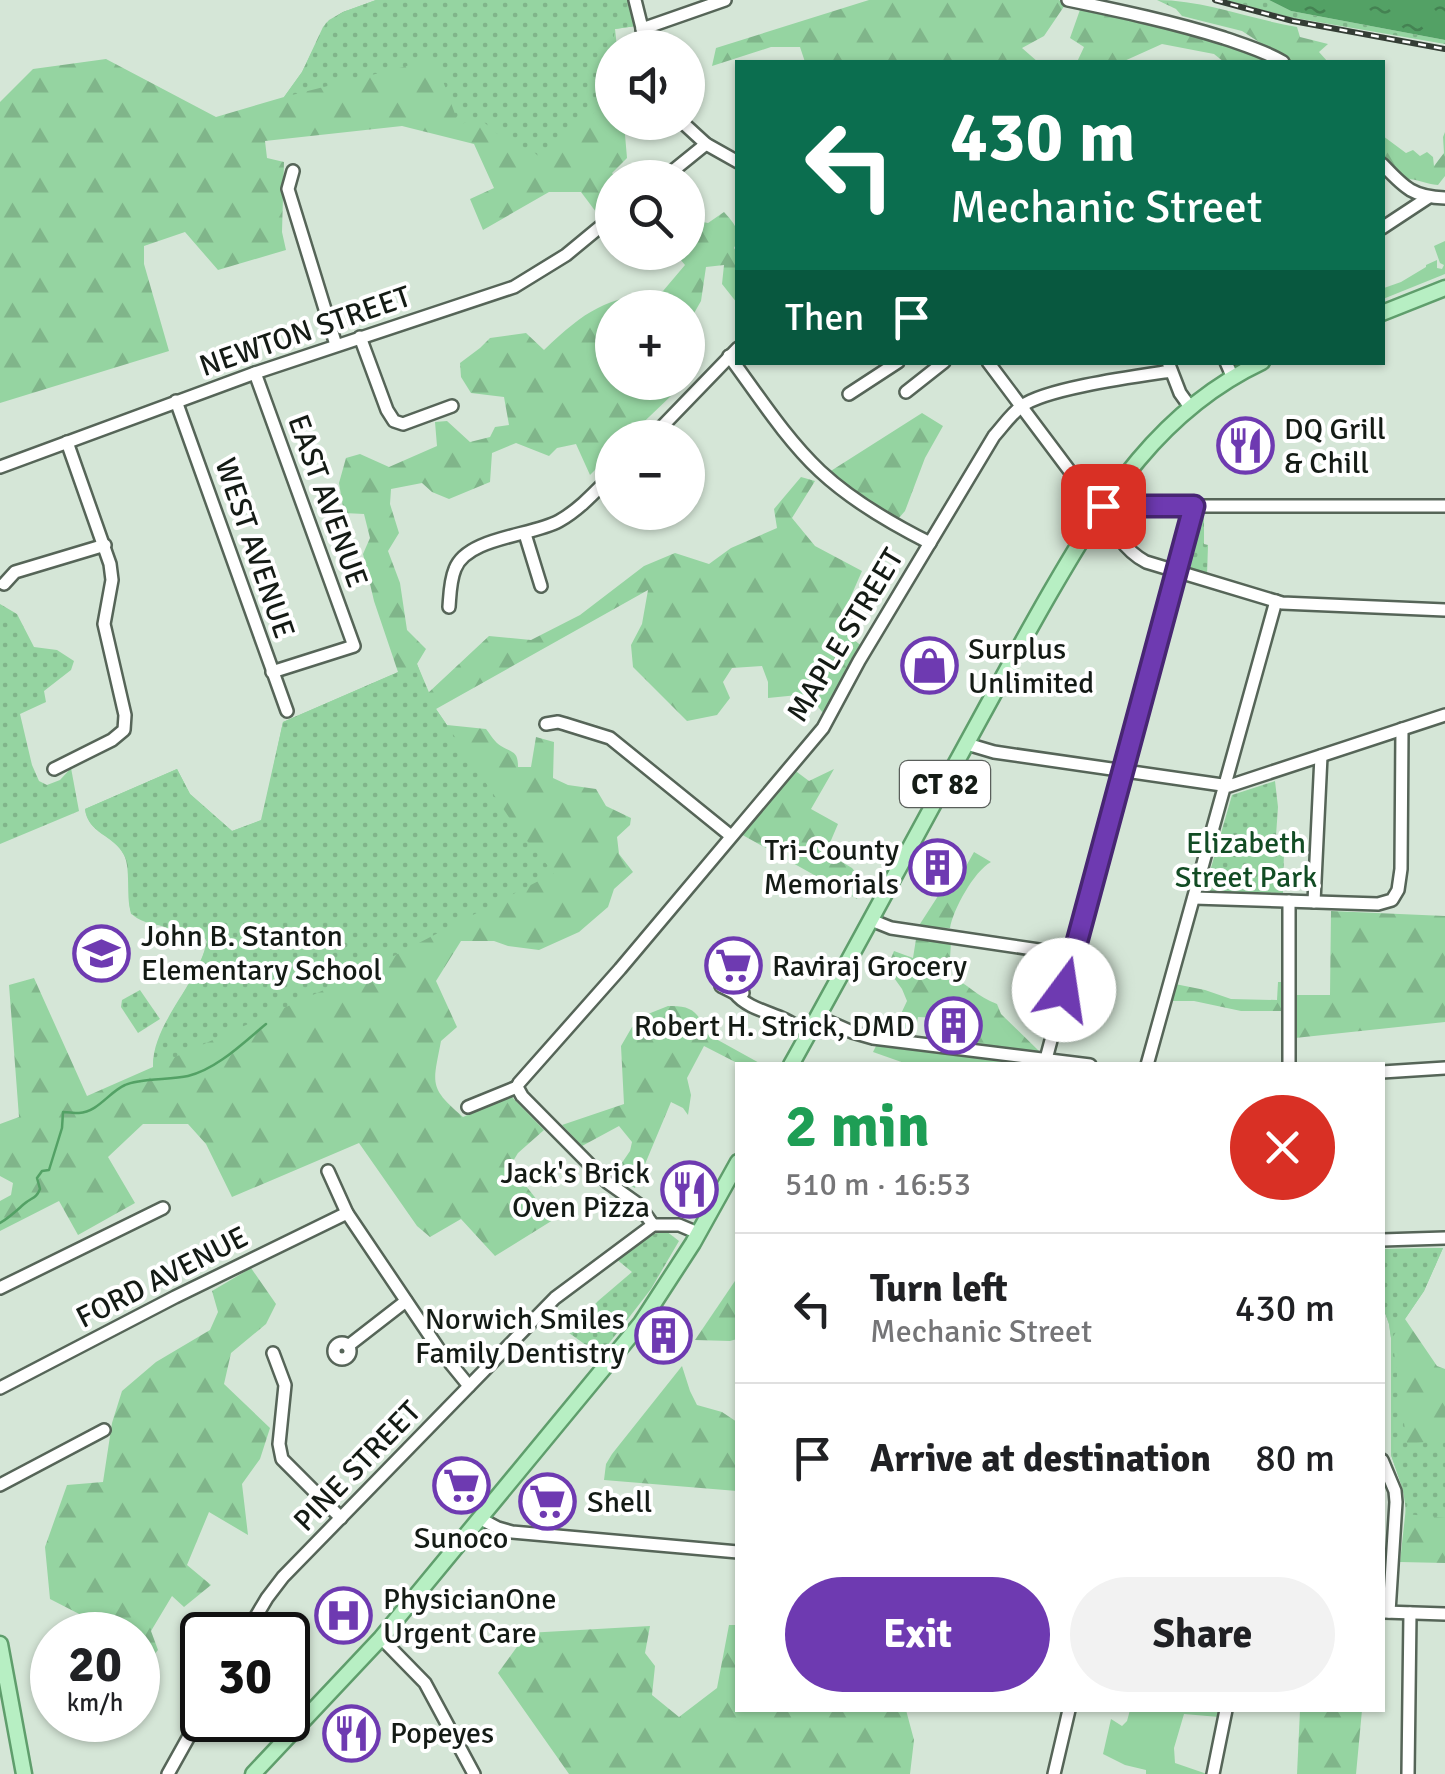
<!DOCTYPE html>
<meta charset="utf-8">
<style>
:root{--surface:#fff;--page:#f2f2f2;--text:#202124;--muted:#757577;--line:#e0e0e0;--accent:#6e3ab1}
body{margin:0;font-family:Signika,sans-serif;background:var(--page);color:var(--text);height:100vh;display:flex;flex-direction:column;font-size:38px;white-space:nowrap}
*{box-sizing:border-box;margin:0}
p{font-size:32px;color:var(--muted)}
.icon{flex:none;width:55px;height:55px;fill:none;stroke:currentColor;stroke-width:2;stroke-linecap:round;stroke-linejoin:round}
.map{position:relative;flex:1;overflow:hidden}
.details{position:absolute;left:735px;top:1062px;width:650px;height:650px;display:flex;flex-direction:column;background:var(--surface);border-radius:0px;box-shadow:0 2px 8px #0004}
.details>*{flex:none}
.banner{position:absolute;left:735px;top:60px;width:650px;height:305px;border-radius:0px;box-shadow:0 2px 8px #0004;background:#0b6e4f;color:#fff;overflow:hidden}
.controls{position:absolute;left:595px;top:30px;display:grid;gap:20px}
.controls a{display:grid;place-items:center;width:110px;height:110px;border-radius:50%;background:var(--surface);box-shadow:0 2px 8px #0004;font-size:50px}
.speed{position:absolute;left:30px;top:1612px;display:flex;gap:20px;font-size:50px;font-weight:700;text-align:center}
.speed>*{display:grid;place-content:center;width:130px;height:130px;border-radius:50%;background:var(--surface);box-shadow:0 2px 8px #0004;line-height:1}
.speed small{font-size:25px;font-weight:400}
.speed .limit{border:5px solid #111;border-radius:15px;background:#fff;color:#111}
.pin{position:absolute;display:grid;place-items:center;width:85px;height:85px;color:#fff;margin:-42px;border-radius:20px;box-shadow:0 5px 15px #0006}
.me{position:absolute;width:110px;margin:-55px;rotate:14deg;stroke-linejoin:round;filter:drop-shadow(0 0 8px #0008)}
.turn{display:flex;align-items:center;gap:35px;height:210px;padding:0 50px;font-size:45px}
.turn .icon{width:130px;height:130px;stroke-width:2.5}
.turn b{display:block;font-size:70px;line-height:85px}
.then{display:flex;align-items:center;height:95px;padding:0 50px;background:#0003;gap:20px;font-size:38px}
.round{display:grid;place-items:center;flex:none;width:105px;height:105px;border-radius:52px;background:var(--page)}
.head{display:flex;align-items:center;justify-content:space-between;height:170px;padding:0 50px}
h1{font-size:60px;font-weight:700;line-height:75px;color:#1e9e55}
.button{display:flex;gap:20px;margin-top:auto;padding:20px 50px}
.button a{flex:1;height:115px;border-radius:60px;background:var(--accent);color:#fff;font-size:40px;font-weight:700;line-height:115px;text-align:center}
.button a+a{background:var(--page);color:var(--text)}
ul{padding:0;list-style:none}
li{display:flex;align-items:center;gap:30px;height:150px;padding:0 50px;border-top:2px solid var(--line)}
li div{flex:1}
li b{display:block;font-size:38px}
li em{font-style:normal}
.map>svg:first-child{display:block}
.grass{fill:#95d4a1}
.forest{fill:url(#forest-firs)}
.park{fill:url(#park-dots)}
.water{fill:url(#water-ripples)}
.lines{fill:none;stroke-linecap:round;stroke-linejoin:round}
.stream{stroke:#53a165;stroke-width:2.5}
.minor-casing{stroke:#566558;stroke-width:16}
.major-casing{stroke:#5f9e6c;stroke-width:19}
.minor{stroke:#fff;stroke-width:11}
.major{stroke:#b7efc3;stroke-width:14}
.rail-casing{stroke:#343d35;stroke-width:6}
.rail{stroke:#fff;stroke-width:2.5;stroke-dasharray:8;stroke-linecap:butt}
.route-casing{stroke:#482673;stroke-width:25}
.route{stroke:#6e3ab1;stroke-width:18}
.labels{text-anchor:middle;stroke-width:8;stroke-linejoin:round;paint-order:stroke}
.shield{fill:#fff;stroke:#5a5f5b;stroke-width:2.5}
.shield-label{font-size:28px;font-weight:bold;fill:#141b15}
.street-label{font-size:30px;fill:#141b15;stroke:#fff}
.poi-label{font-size:30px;fill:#141b15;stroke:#fff;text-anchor:start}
.park-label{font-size:30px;fill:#124c24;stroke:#fff}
</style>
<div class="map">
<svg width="1445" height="1774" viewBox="0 0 1445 1774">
<defs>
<pattern id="forest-firs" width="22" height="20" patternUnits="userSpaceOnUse" patternTransform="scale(2.5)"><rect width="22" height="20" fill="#95d4a1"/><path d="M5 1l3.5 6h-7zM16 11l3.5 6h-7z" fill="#80b58a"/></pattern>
<pattern id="park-dots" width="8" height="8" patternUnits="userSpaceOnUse" patternTransform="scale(2.5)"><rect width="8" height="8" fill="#95d4a1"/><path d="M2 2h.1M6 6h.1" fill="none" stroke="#80b58a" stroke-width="1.8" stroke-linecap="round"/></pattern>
<pattern id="water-ripples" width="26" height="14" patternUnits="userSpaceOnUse" patternTransform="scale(2.5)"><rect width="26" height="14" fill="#53a165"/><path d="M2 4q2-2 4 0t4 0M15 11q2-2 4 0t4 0" fill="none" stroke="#448252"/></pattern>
</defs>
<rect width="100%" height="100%" fill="#d5e6d7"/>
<g class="grass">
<path d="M1445 241V274L1383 299V293L1385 291 1384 288 1401 282 1426 267V265L1437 260V268L1442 269 1444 265 1440 263 1434 246Z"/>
<path d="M877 1044 1046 1065H910L873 1052Z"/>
<path d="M1130 1710H1221L1219 1717 1184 1714 1174 1748 1175 1763 1207 1774H1146V1770L1125 1765 1103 1754 1111 1719 1122 1726 1127 1721Z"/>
</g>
<g class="forest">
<path d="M376 0H630L636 26 615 29 617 47 612 48V122L624 123 627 158 612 173 615 177 612 178V206L599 216 581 192H549L483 230 470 199 494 188 474 144 402 126 265 141 267 158 284 162 282 232 286 250 218 270 185 232 144 246V264L169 351 0 403V102L33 69 106 59 216 117 284 97 302 72 323 27 329 20 343 12Z"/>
<path d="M869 0H1059L1065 5 1044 36 1022 48 1038 62H805L800 47H771L712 66 716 48Z"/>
<path d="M1157 0C1204 0 1250 19 1297 27L1300 37 1328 44 1319 52 1328 62H1290L1242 31 1182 16 1176 9Z"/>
<path d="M1081 7 1229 42 1274 62H1224L1214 54 1162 44 1122 62H1077L1084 47 1070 38Z"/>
<path d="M1445 132V176L1438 185C1425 184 1417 178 1403 179L1383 156V136L1406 153 1413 150 1420 156 1427 152 1433 157 1434 166 1444 153 1443 137Z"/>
<path d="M724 212C734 223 743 233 734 248L737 252V303L722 284 724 265 706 267 701 301 689 322 688 308H612V382L668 383 672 395 628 437 612 438V453L590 475 576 444 557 448 549 456 516 443 492 453 490 482 449 499 432 492 422 483 391 489 390 504 399 533 388 551 400 583 407 630 426 649 417 664 428 693 489 636 531 640 580 615 644 566 675 553 709 564 731 548 777 528 774 509 801 477 815 481 792 518 815 546 862 571 837 628 862 646 823 713 808 694 768 698V682L762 666 732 668 723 682 730 698 717 715 687 721 633 667 631 645 642 624 648 590 436 709 447 725 486 729C490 734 495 743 501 746 513 753 518 751 518 767H531L536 737 554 742 553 778 568 785 596 789 606 806 631 818 630 825 617 837 619 854 633 872 614 889 608 907 579 932 539 950 508 946 494 941H461L436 981 457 1027 441 1041C433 1084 428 1087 463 1117L511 1096 544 1130 518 1153 510 1166 553 1220 495 1256 461 1219 430 1237 417 1226 359 1143 232 1197 206 1144 188 1124H143L108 1157 135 1203 78 1235 59 1201 0 1231V1201L11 1195 13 1183 0 1176V1124L19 1117 9 985 34 978 87 1096 153 1067C154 1022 198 985 207 942 206 940 205 937 203 935 193 927 150 929 134 916 124 908 132 870 124 855 114 835 88 834 85 809L177 769 190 794 232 831 262 820 283 722 398 672 374 601 363 554 370 538 364 514 344 513 339 483 346 458 360 454 389 467 437 446 435 422 447 421 470 442 490 437 495 427 509 425 504 397 471 393 461 377 460 363 480 348 490 338 526 333 544 350C586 310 605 298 663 291L685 265 675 253 688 252V219L708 223Z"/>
<path d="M922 413 943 426 925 458 905 511 898 519 826 474Z"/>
<path d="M793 769 809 781 834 769 811 809 838 824 829 845 828 854 852 868 862 880 857 899 739 833Z"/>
<path d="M974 852 991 862C974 871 953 910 950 928L918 927 938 896 956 884Z"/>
<path d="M1331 911 1445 916V1022L1295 1038 1294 995H1330Z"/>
<path d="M916 939 951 942 949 976C969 984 977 997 997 1004L1001 1014 1040 1052 971 1043 976 1008 969 1006 967 1014 951 1013 952 1007 947 1006 944 1015 939 1018 918 1017 914 1038 891 1035 907 1001 902 989 887 968 894 951 913 958Z"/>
<path d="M1278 982H1282L1286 1011H1241L1194 1001H1170L1175 984 1205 990 1231 999 1277 1000Z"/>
<path d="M668 1006C693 1005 699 1013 707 1034L763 1065H741L704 1046 687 1078 691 1095 688 1115 683 1108 671 1102 635 1188 613 1176 630 1151 632 1142 619 1126 582 1146 562 1125 624 1104 621 1046 632 1027 642 1024 648 1014Z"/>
<path d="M1443 1248 1424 1291 1405 1319 1437 1366 1445 1369V1563L1400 1562 1406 1507 1402 1486 1391 1455V1338L1389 1324 1383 1307 1382 1249Z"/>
<path d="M251 1268 276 1304 266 1324 231 1353 224 1384 270 1428 260 1459 242 1484 248 1535 209 1512 187 1565 211 1585 184 1607 172 1596 151 1631 158 1650 138 1675V1635H103L108 1620 87 1618 50 1599 45 1547 67 1485 103 1482 112 1423 122 1391 156 1362 210 1330 218 1312 212 1291Z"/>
<path d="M737 1278V1339L730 1341 695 1340Z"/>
<path d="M682 1366 690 1391 697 1405 722 1412 737 1422V1491L604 1480 606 1464 612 1454Z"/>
<path d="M729 1625H737L738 1710H906L914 1740 910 1774H569L498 1673 527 1633 650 1626 645 1653 655 1666 652 1695 679 1717 717 1688Z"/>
<path d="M1300 1710H1362L1356 1774H1297Z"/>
</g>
<g class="park">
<path d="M376 0H630L636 26 615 29 604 105 538 156 534 152 508 143 478 117 459 125 435 59 284 97 302 72 326 23 343 12Z"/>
<path d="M1226 0H1269L1291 11 1445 40V44L1289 17Z"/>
<path d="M1204 512V544L1208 545 1207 576 1187 568 1185 559 1196 517 1199 513Z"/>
<path d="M0 604 17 614 34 647 57 650 74 661 71 670 44 691 46 702 20 714 32 765 39 781 47 785 60 780 71 768 79 811 0 844Z"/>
<path d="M417 664 436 709 517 829 554 873 357 975 153 1067C152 1023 198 985 207 941L201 934 167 928 131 914C126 894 135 868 121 850 109 833 88 832 85 809L177 769 190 794 232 831 261 820 283 722Z"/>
<path d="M1275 781 1278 807 1275 850 1284 851 1283 893 1204 892 1232 795Z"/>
<path d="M140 990 160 1019 138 1033 121 1007 122 1000Z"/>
<path d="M666 1231 679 1241 651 1289 600 1355 569 1333 598 1301 632 1272 615 1258 653 1234Z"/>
<path d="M1443 1248 1424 1291 1392 1338 1407 1444 1445 1440V1518L1406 1514 1404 1493 1391 1455V1338L1389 1324 1383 1307V1249Z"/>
</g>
<path class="water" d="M1269 0H1445V40L1291 11Z"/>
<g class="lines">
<path class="stream" d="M0 1223C10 1217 16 1211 24 1204 32 1197 36 1199 40 1189L37 1178 42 1171 49 1170 62 1128 63 1112C68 1112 73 1113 79 1113 98 1112 109 1092 125 1085 139 1078 170 1080 188 1076 217 1069 243 1043 266 1024"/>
<defs>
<g id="minor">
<path d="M635 0 647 48"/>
<path d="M1068 0C1121 11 1173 22 1224 38 1244 45 1265 51 1283 62"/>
<path d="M642 29 725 0"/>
<path d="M682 122 706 144 738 162"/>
<path d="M1382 164C1404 187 1412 197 1445 198"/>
<path d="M293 171 288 189 336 345"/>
<path d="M664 178 706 144"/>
<path d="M1382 228 1429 197"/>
<path d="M360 337 387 410 394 421 403 424 452 406"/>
<path d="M729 356C758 395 785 438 820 471 850 499 894 525 930 543"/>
<path d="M988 362 1087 494 1103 506"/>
<path d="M1168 362 1180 393 1190 407"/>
<path d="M1226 362 1233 378"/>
<path d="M255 373 354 646 272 672"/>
<path d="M906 392 944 362"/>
<path d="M849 394 898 362"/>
<path d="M176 401 287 711"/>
<path d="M651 438 738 348"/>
<path d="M0 467 255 373 514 287 566 255 612 217"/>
<path d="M1103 506C1110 528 1125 551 1146 562L1282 603 1445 610"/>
<path d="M1103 506H1445"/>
<path d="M525 534 541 586"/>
<path d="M4 584 15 572 105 545"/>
<path d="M449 607C450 594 450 581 455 569 467 537 532 536 559 521 579 510 596 491 612 475"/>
<path d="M546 724 558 722 565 724 610 738 731 836"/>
<path d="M967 744 994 752 1229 786 1445 715"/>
<path d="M54 769 112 740 124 730 125 715 104 624 112 580 110 564 67 442"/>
<path d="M1194 898 1378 904 1392 900 1398 890 1401 869 1402 729"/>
<path d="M1289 901V1065"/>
<path d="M1314 902 1321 756"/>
<path d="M871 920 891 928 1073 955"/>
<path d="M721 986 735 993H743"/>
<path d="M735 993C745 1006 764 1011 779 1017 789 1021 799 1028 809 1033"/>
<path d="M818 1017 852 1032 873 1038 1090 1065"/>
<path d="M1046 1059 1194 506"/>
<path d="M1147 1065 1276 601"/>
<path d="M1382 1072 1445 1068"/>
<path d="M468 1107 517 1087"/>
<path d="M328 1171 347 1213 438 1348 469 1386"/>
<path d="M653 1225 638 1204 607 1182 522 1096 517 1087 519 1083 620 969 823 728 859 661 994 436C1003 426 1011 414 1022 406 1046 388 1138 376 1171 371"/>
<path d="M1382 1240 1445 1238"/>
<path d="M0 1288 163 1208"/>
<circle cx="342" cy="1351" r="8"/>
<path d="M348 1346 406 1301"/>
<path d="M273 1353 285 1385 279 1444 282 1459 341 1518"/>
<path d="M0 1388 175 1297 347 1213"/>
<path d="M1382 1460 1395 1491 1396 1502 1389 1612"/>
<path d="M0 1485 104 1430"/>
<path d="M481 1519 498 1528 512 1532 738 1552"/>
<path d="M1384 1612 1445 1614"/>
<path d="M245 1635 267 1598 283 1577 555 1298 653 1225H679L698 1233"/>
<path d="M381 1638 425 1683 474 1774"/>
<path d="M168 1774 202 1713"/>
<path d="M1054 1774 1069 1710"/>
<path d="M1213 1774 1226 1710"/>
<path d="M1408 1774 1410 1613"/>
</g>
<g id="major">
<path d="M1382 313 1445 288"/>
<path d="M791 1065C849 961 905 856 962 752 991 699 1020 645 1050 593 1105 498 1160 410 1262 362"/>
<path d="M0 1644 24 1774"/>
<path d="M253 1774 381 1638 641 1323 693 1243 738 1162"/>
</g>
</defs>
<use href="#minor" class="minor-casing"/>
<use href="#major" class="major-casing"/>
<use href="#minor" class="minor"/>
<use href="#major" class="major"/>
<defs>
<path id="rail" d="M1215 0 1293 21 1445 49"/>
</defs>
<use href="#rail" class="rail-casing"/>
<use href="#rail" class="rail"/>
</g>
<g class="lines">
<defs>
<path id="route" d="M1064 990 1194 506H1103"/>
</defs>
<use href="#route" class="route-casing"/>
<use href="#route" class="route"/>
</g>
<defs>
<symbol id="restaurant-ring" viewBox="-11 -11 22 22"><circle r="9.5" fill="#fff" stroke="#6e3ab1" stroke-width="1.5"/><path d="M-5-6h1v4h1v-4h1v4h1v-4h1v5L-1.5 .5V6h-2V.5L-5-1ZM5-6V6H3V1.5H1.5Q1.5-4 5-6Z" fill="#6e3ab1"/></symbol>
<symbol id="shop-ring" viewBox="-11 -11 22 22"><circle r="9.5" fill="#fff" stroke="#6e3ab1" stroke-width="1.5"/><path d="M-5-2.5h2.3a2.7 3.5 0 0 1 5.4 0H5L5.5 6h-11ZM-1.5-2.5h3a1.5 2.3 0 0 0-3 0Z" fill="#6e3ab1"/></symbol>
<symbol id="building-ring" viewBox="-11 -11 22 22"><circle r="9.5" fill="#fff" stroke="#6e3ab1" stroke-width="1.5"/><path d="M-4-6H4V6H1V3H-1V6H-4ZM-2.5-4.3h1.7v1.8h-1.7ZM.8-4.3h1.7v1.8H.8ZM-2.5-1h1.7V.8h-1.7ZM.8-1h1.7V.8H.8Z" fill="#6e3ab1"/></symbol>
<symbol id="school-ring" viewBox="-11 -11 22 22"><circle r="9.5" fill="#fff" stroke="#6e3ab1" stroke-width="1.5"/><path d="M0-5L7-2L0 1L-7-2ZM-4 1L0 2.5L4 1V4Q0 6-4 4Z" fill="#6e3ab1"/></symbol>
<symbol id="supermarket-ring" viewBox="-11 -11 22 22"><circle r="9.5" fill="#fff" stroke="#6e3ab1" stroke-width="1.5"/><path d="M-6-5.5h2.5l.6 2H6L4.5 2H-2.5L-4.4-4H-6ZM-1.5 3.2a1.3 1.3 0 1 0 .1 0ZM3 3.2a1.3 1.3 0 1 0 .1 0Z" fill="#6e3ab1"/></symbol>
<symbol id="hospital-ring" viewBox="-11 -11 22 22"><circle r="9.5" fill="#fff" stroke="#6e3ab1" stroke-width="1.5"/><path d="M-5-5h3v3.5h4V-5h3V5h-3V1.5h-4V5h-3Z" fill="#6e3ab1"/></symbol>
</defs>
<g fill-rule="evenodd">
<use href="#restaurant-ring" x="1214" y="414" width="63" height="63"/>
<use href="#shop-ring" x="898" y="634" width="63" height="63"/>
<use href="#building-ring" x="906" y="836" width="63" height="63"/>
<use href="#school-ring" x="70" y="922" width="63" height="63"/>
<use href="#supermarket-ring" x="702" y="934" width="63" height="63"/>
<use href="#building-ring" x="922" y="994" width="63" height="63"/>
<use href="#restaurant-ring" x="658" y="1158" width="63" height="63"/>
<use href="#building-ring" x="632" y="1304" width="63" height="63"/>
<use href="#supermarket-ring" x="430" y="1454" width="63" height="63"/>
<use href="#supermarket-ring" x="516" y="1470" width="63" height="63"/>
<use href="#hospital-ring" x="312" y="1584" width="63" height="63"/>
<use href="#restaurant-ring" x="320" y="1702" width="63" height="63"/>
</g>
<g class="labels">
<rect class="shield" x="900" y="761" width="90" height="46" rx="8"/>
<g class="shield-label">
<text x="945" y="794">CT 82</text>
</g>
<g class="street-label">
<text transform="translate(305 331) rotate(-19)" y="10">NEWTON STREET</text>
<text transform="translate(328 501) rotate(70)" y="10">EAST AVENUE</text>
<text transform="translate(255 548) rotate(71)" y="10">WEST AVENUE</text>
<text transform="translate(845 635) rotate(-59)" y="10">MAPLE STREET</text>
<text transform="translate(162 1277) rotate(-27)" y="10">FORD AVENUE</text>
<text transform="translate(357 1466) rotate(-46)" y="10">PINE STREET</text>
</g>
<g class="poi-label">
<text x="1284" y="439">DQ Grill<tspan x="1284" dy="34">&amp; Chill</tspan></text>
<text x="968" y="659">Surplus<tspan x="968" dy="34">Unlimited</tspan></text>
<text x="899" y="860" text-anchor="end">Tri-County<tspan x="899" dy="34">Memorials</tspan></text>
<text x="141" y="946">John B. Stanton<tspan x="141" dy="34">Elementary School</tspan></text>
<text x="772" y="976">Raviraj Grocery</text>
<text x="915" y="1036" text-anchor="end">Robert H. Strick, DMD</text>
<text x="650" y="1183" text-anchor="end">Jack's Brick<tspan x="650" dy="34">Oven Pizza</tspan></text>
<text x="625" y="1329" text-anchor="end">Norwich Smiles<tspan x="625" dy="34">Family Dentistry</tspan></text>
<text x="587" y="1512">Shell</text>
<text x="461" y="1548" text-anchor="middle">Sunoco</text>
<text x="383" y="1609">PhysicianOne<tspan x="383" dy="34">Urgent Care</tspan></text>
<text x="390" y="1743">Popeyes</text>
</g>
<g class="park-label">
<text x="1246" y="853">Elizabeth<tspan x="1246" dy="34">Street Park</tspan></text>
</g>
</g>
</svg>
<div class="controls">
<a><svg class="icon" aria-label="sound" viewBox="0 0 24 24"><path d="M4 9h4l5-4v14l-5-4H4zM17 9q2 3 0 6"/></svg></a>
<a><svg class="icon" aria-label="search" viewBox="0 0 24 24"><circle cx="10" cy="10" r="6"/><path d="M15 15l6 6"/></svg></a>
<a>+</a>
<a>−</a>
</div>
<div class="speed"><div>20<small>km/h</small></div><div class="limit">30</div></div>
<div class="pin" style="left:1103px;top:506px;background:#d93025"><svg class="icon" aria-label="arrive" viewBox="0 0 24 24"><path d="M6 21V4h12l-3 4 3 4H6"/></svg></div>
<svg class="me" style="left:1064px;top:990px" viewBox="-20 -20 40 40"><circle r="19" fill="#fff"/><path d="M0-13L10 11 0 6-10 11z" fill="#6e3ab1"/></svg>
<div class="banner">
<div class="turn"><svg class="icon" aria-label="left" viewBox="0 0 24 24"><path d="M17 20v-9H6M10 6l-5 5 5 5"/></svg><div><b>430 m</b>Mechanic Street</div></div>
<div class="then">Then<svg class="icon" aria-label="arrive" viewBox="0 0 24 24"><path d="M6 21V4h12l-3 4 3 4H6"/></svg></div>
</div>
<section class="details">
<div class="head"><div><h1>2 min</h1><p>510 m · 16:53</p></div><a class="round" style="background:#d93025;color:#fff"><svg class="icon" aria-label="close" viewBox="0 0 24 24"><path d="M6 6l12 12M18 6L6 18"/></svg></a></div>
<ul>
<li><svg class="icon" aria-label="left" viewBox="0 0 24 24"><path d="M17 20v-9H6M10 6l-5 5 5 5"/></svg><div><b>Turn left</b><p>Mechanic Street</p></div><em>430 m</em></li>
<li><svg class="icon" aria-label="arrive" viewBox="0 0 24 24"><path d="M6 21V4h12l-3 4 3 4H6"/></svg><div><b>Arrive at destination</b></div><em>80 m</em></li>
</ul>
<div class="button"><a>Exit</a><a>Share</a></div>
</section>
</div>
